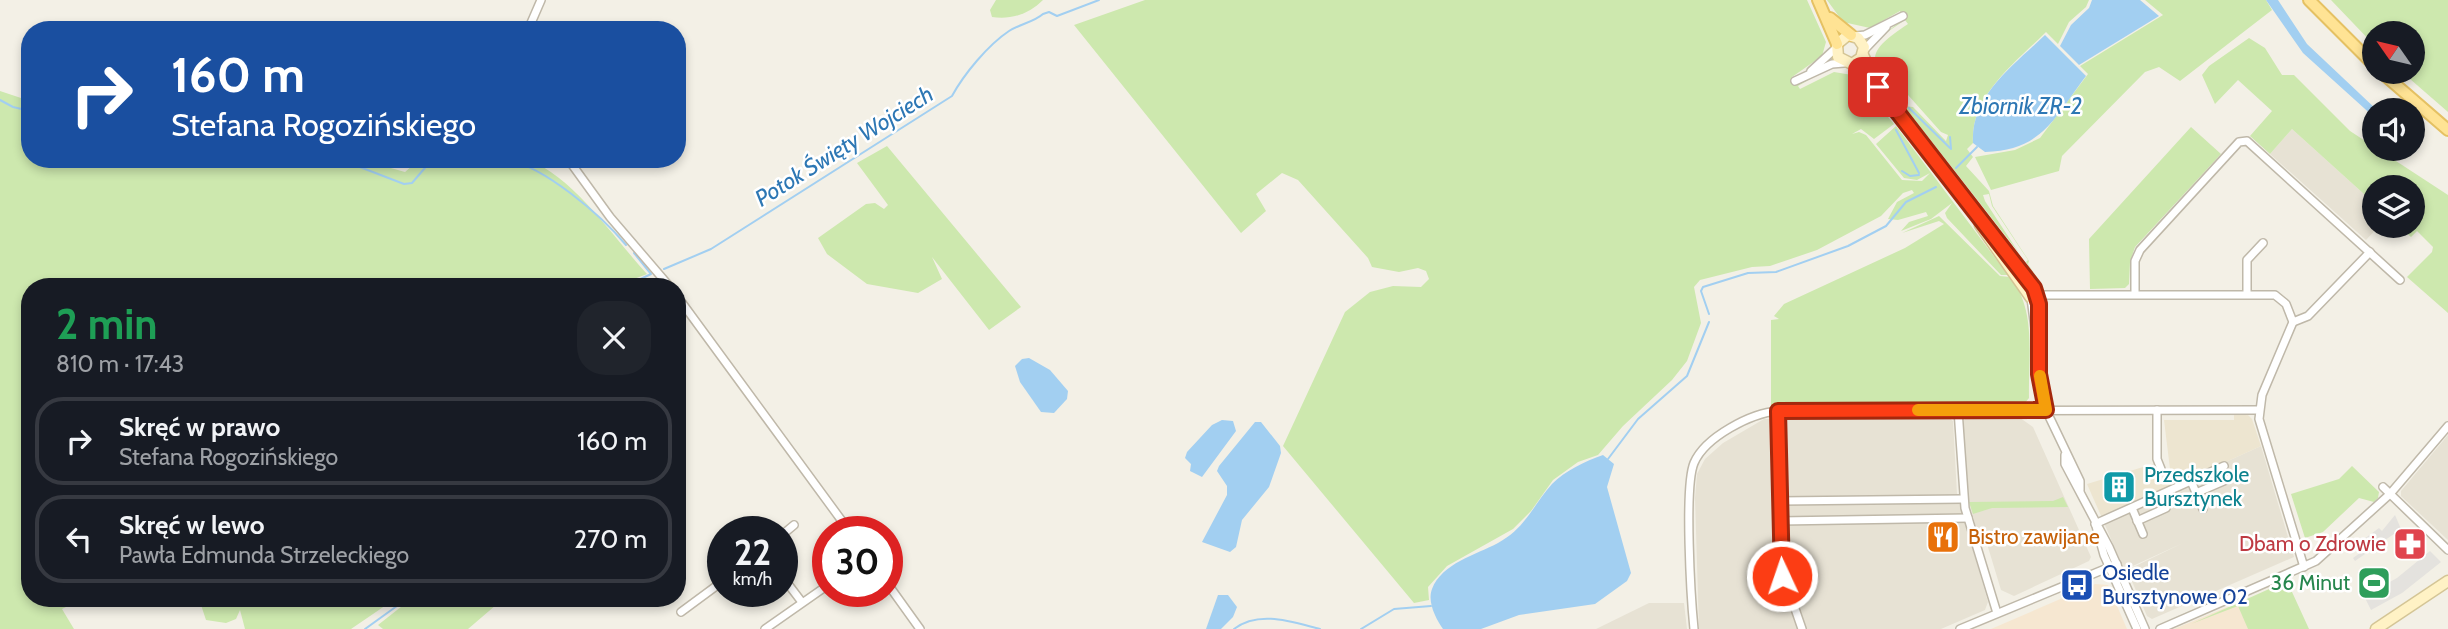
<!DOCTYPE html>
<html lang="pl">
<meta charset="utf-8">
<style>
:root{--surface:#171b24;--page:#20242c;--text:#f1f3f6;--muted:#9ea1a6;--line:#363941}
body{margin:0;font-family:Cabin,sans-serif;background:var(--page);color:var(--text);height:100vh;display:flex;flex-direction:column;font-size:26px;white-space:nowrap}
*{box-sizing:border-box;margin:0}
p{font-size:23px;color:var(--muted)}
.icon{flex:none;width:38px;height:38px;fill:none;stroke:currentColor;stroke-width:2;stroke-linecap:round;stroke-linejoin:round}
.map{position:relative;flex:1;overflow:hidden}
.details{position:absolute;left:21px;top:278px;width:665px;height:329px;display:flex;flex-direction:column;background:var(--surface);border-radius:28px;box-shadow:0 4px 10px #0003}
.details>*{flex:none}
.guide{position:absolute;left:21px;top:21px;width:665px;height:147px;border-radius:28px;box-shadow:0 4px 10px #0003;background:#1a4fa0;color:#fff;overflow:hidden}
.needle{width:46px;rotate:304deg}
.controls{position:absolute;left:2362px;top:21px;display:grid;gap:14px}
.controls a{display:grid;place-items:center;width:63px;height:63px;border-radius:50%;background:var(--surface);box-shadow:0 4px 10px #0003;font-size:35px}
.speed{position:absolute;left:707px;top:516px;display:flex;gap:14px;font-size:35px;font-weight:700;text-align:center}
.speed>*{display:grid;place-content:center;width:91px;height:91px;border-radius:50%;background:var(--surface);box-shadow:0 4px 10px #0003;line-height:1}
.speed small{font-size:18px;font-weight:400}
.speed .limit{border:10px solid #d22;background:#fff;color:#111}
.pin{position:absolute;display:grid;place-items:center;width:60px;height:60px;color:#fff;margin:-30px;border-radius:14px;box-shadow:0 4px 10px #0006}
.me{position:absolute;width:77px;margin:-38px;rotate:357deg;stroke-linejoin:round;filter:drop-shadow(0 0 5px #0008)}
.turn{display:flex;align-items:center;gap:24px;height:147px;padding:0 35px;font-size:32px}
.turn .icon{width:91px;height:91px;stroke-width:2.5}
.turn b{display:block;font-size:49px;line-height:60px}
.round{display:grid;place-items:center;flex:none;width:74px;height:74px;border-radius:28px;background:var(--page)}
.overview{display:flex;align-items:center;justify-content:space-between;height:119px;padding:0 35px}
h1{font-size:42px;font-weight:800;line-height:52px;color:#1e9e55}
ul{padding:0;list-style:none}
li{display:flex;align-items:center;gap:21px;height:88px;margin:0 14px 10px;padding:0 21px;border:4px solid var(--line);border-radius:28px}
li div{flex:1}
li b{display:block;font-size:26px}
li em{font-style:normal}
.map>svg:first-child{display:block}
.residential{fill:#e7e2d4}
.commercial{fill:#f6e7d1}
.education{fill:#ede5d0}
.green{fill:#cde8ae}
.parking{fill:#e4e2de}
.water{fill:#a2cff1}
.lines{fill:none;stroke-linecap:round;stroke-linejoin:round}
.stream{stroke:#a2cff1;stroke-width:2}
.street-casing{stroke:#bfb8a9;stroke-width:10}
.secondary-casing{stroke:#d4c596;stroke-width:13}
.primary-casing{stroke:#e5c163;stroke-width:14}
.street{stroke:#fff;stroke-width:7}
.secondary{stroke:#fff2c5;stroke-width:10}
.primary{stroke:#ffe394;stroke-width:10}
.route-casing{stroke:#a4280d;stroke-width:18}
.route{stroke:#fc3d14;stroke-width:12}
.slow{stroke:#f59e0b;stroke-width:12}
.labels{text-anchor:middle;stroke-width:5;stroke-linejoin:round;paint-order:stroke}
.culture-label{font-size:21px;fill:#0d838f;stroke:#fff;text-anchor:start}
.food-label{font-size:21px;fill:#c56008;stroke:#fff;text-anchor:start}
.health-label{font-size:21px;fill:#be3a42;stroke:#fff;text-anchor:end}
.transit-label{font-size:21px;fill:#164399;stroke:#fff;text-anchor:start}
.leisure-label{font-size:21px;fill:#27864d;stroke:#fff;text-anchor:end}
.water-label{font-size:23px;font-style:italic;fill:#2d77b4;stroke:#fff}
</style>
<div class="map">
<svg width="2448" height="629" viewBox="0 0 2448 629">
<rect width="100%" height="100%" fill="#f3f0e6"/>
<g class="residential">
<path d="M2292 129 2375 204V226H2379L2366 240 2270 154Z"/>
<path d="M2016 415 2033 427 2091 557 2089 561 2014 596 2001 590 1984 534 1977 531 1969 502 1963 421 1967 417Z"/>
<path d="M1948 417 1953 421 1957 494 1988 602 1985 610 1941 629H1699L1695 498 1697 474 1705 459 1723 443 1764 419Z"/>
<path d="M2448 435V540L2401 496V491Z"/>
<path d="M2261 446 2294 557 2152 619 2147 616 2127 570 2183 543 2124 570 2102 518Z"/>
<path d="M1649 603H1684L1687 629H1596Z"/>
</g>
<g class="commercial">
<path d="M2095 584 2108 585 2127 629H1991Z"/>
<path d="M2244 600 2256 629H2174Z"/>
</g>
<path class="education" d="M2234 415H2248L2252 419 2261 446 2102 518 2087 484 2153 464 2163 483 2168 481 2165 471 2170 469 2164 420H2234Z"/>
<g class="green">
<path d="M996 0H1043C1029 14 1011 20 992 17L990 10Z"/>
<path d="M1145 0H1807L1826 42 1822 56 1792 77 1797 84 1828 69 1798 86 1800 89 1834 72 1852 75 1894 124 1874 139 1861 129 1852 134 1859 132 1866 135 1902 180 1922 181 1930 173 1917 180 1904 178 1876 144 1896 126 2008 275H2001L1947 218 1945 213 1952 203 1931 219 1901 231 1909 222 1928 216 1926 212 1898 220 1888 219 1897 202 1914 193 1912 190 1903 193 1881 216 1817 250 1770 266 1752 267 1700 280 1694 287 1701 323 1687 361 1672 380 1623 426 1598 455 1578 462 1553 480 1531 511 1513 529 1447 566 1428 587 1429 600 1414 603 1283 446 1345 312 1370 292 1393 286 1421 287 1429 279 1426 271 1418 268 1399 272 1372 267 1368 258 1298 180 1282 173 1256 194 1266 211 1241 233 1074 25Z"/>
<path d="M1827 0H2089L2086 7 2069 22 2058 44 2046 32C2015 63 1970 96 1973 143L1967 149 1973 157 1966 166 1989 191 1993 206 2029 261 2028 264 2045 290 2026 262 2028 260 1992 206 1989 194 1983 195 1985 201 2019 253 1904 106 1913 107 1946 141 1948 135 1941 132 1908 95 1900 101C1869 59 1862 55 1908 24L1905 20 1877 39 1904 19 1900 11 1870 28 1843 22Z"/>
<path d="M2145 0H2266L2272 10 2180 81 2159 67 2145 72 2062 156 2059 171 1991 190 1975 157 2015 150 2040 138 2088 74 2080 66 2163 15Z"/>
<path d="M2331 0H2448V112L2402 72H2413V33H2375V46Z"/>
<path d="M2249 38 2265 48 2282 75H2294L2350 131 2448 195V313L2407 277 2432 252 2433 247 2417 231 2411 237 2398 226H2413V187H2375V204L2292 129 2270 154 2250 136 2272 111 2238 80 2215 104 2202 75 2209 66Z"/>
<path d="M0 91 30 101V159H359L405 172 420 159C451 159 492 154 522 159 567 167 616 241 647 274L613 287H30V598L82 599 62 609 74 629H0Z"/>
<path d="M2191 127 2221 154 2135 247 2130 262 2129 284 2125 288 2090 289 2089 239Z"/>
<path d="M887 146 1021 307 989 330 932 257 942 279 918 293 867 284 827 254 818 238 866 204 875 203 884 209 888 205 857 163Z"/>
<path d="M1939 216 2000 276 2010 277C2037 310 2028 357 2029 398L2024 404 1771 407V320L1779 319 1774 316 1784 304 1905 248 1944 224 1939 221 1902 233Z"/>
<path d="M2352 466 2379 492 2378 498 2374 502 2359 498 2323 532 2305 538 2291 494 2339 479Z"/>
<path d="M2063 497 2068 507 1992 508 1973 514 1969 502 2053 501Z"/>
<path d="M2287 581 2309 629H2248L2238 606 2191 624Z"/>
<path d="M199 599V598L395 599 351 629H245L240 610 236 619 226 623 206 620Z"/>
<path d="M411 599V598L517 599 511 607 496 605 468 629H383L378 625Z"/>
</g>
<g class="parking">
<path d="M2395 515 2401 529 2355 561 2353 558 2360 553 2356 545 2379 528 2382 531Z"/>
<path d="M2430 551 2441 562 2402 593 2371 610 2364 596 2397 578Z"/>
</g>
<g class="water">
<path d="M2092 0H2140L2159 16 2079 65 2060 46 2071 25 2089 8Z"/>
<path d="M2266 0H2278L2307 44 2377 110 2375 118 2303 53Z"/>
<path d="M2045 35 2086 76C2054 118 2043 150 1985 152L1973 143C1970 96 2014 65 2045 35Z"/>
<path d="M1029 358 1050 370 1068 391 1067 399 1054 413 1041 412 1020 382 1015 366 1022 359Z"/>
<path d="M1222 420 1233 421 1236 431 1202 477 1190 471 1191 464 1185 458 1187 452 1212 425Z"/>
<path d="M1255 422H1261L1280 446 1281 453 1269 487 1242 520 1236 547 1230 552 1202 542 1227 495V486L1217 471 1219 466Z"/>
<path d="M1603 455 1614 464 1607 487 1631 573 1627 581 1595 604 1519 615 1481 629H1443C1436 619 1427 602 1432 589 1442 563 1476 555 1498 543 1526 528 1533 505 1552 484 1565 471 1585 461 1603 455Z"/>
<path d="M1218 595H1228L1237 607 1233 617 1221 629H1206Z"/>
</g>
<g class="lines">
<g class="stream">
<path d="M0 100 13 107 30 111"/>
<path d="M1909 108 1950 148"/>
<path d="M1896 130 1919 173"/>
<path d="M1950 137 1951 149"/>
<path d="M339 159 404 184 412 183 430 162 444 159"/>
<path d="M506 159C545 167 601 215 626 245"/>
<path d="M1956 168 1977 147"/>
<path d="M1902 171 1910 176 1919 175"/>
<path d="M664 269 711 249 952 96C964 74 988 45 1009 31 1020 24 1034 22 1043 14L1049 12 1057 16 1099 0"/>
<path d="M624 287 651 274 634 253"/>
<path d="M1709 314 1701 291 1703 287 1748 273 1776 272 1848 246 1886 226 1906 202 1936 187"/>
<path d="M1608 459 1638 419 1687 376 1709 322"/>
<path d="M365 629 408 598"/>
<path d="M1234 629C1259 610 1292 622 1320 629"/>
<path d="M1361 629 1394 609 1431 606"/>
</g>
<defs>
<g id="street">
<path d="M528 30 541 0"/>
<path d="M1856 36 1865 35 1903 16"/>
<path d="M1864 50 1886 27"/>
<path d="M1811 71 1836 48"/>
<path d="M1795 81 1832 64 1844 63"/>
<path d="M568 159 610 217 670 287"/>
<path d="M2247 293V260L2263 243"/>
<path d="M2135 294V261L2140 250 2239 142 2247 141 2400 280"/>
<path d="M677 296 850 532"/>
<path d="M2037 296 2039 334"/>
<path d="M2293 322 2308 316 2370 252"/>
<path d="M1958 410 1965 508 1997 613"/>
<path d="M2157 410V459L2161 469"/>
<path d="M2065 455V464L2109 547 2145 629"/>
<path d="M2191 481 2203 509"/>
<path d="M2383 487 2448 550"/>
<path d="M2080 490V481L2046 410 2031 298 2046 295H2275L2286 304 2293 322 2262 395 2259 419 2304 567"/>
<path d="M2196 493 2233 477"/>
<path d="M1780 501 1963 499"/>
<path d="M2132 508 2143 534"/>
<path d="M1780 521 1968 518"/>
<path d="M2137 521 2166 508"/>
<path d="M2095 524 2224 466"/>
<path d="M2096 526 2104 555 2137 629"/>
<path d="M782 535 794 525"/>
<path d="M782 576 801 601"/>
<path d="M887 583 920 629"/>
<path d="M681 612 723 581"/>
<path d="M765 629 828 585"/>
<path d="M1694 629C1691 599 1684 487 1694 463 1705 437 1751 413 1778 411"/>
<path d="M1802 629 1781 568 1778 411 2258 410"/>
<path d="M1960 629 2117 564"/>
<path d="M2160 629 2316 561 2390 494 2448 426"/>
</g>
<g id="secondary">
<path d="M1863 55 1878 87 2022 271 2037 296"/>
<path d="M1852 64 1861 58 1864 47 1858 38 1848 35 1837 44 1838 57 1856 66 1875 84"/>
<path d="M1980 225 2031 298"/>
<path d="M2376 629 2448 581"/>
</g>
<g id="primary">
<path d="M1818 0 1837 44"/>
<path d="M2309 0 2375 66"/>
<path d="M1830 18 1851 35"/>
<path d="M2381 72 2448 130"/>
</g>
</defs>
<use href="#street" class="street-casing"/>
<use href="#secondary" class="secondary-casing"/>
<use href="#primary" class="primary-casing"/>
<use href="#street" class="street"/>
<use href="#secondary" class="secondary"/>
<use href="#primary" class="primary"/>
</g>
<g class="lines">
<defs>
<path id="route" d="M1782 576 1778 411 2046 410 2039 374V304L2034 288 1878 87"/>
</defs>
<use href="#route" class="route-casing"/>
<use href="#route" class="route"/>
<path class="slow" d="M1918 410H2046L2040 376"/>
</g>
<defs>
<symbol id="building-square" viewBox="-11 -11 22 22"><rect x="-9" y="-9" width="18" height="18" rx="4" fill="#0f9aa8" stroke="#fff"/><path d="M-4-6H4V6H1V3H-1V6H-4ZM-2.5-4.3h1.7v1.8h-1.7ZM.8-4.3h1.7v1.8H.8ZM-2.5-1h1.7V.8h-1.7ZM.8-1h1.7V.8H.8Z" fill="#fff"/></symbol>
<symbol id="restaurant-square" viewBox="-11 -11 22 22"><rect x="-9" y="-9" width="18" height="18" rx="4" fill="#e8710a" stroke="#fff"/><path d="M-5-6h1v4h1v-4h1v4h1v-4h1v5L-1.5 .5V6h-2V.5L-5-1ZM5-6V6H3V1.5H1.5Q1.5-4 5-6Z" fill="#fff"/></symbol>
<symbol id="pharmacy-square" viewBox="-11 -11 22 22"><rect x="-9" y="-9" width="18" height="18" rx="4" fill="#e0444e" stroke="#fff"/><path d="M-2-6h4v4h4v4h-4v4h-4v-4h-4v-4h4Z" fill="#fff"/></symbol>
<symbol id="stadium-square" viewBox="-11 -11 22 22"><rect x="-9" y="-9" width="18" height="18" rx="4" fill="#2e9e5b" stroke="#fff"/><path d="M0-5a6.5 5 0 1 0 0 10a6.5 5 0 1 0 0-10ZM-3.5-1.8h7v3.6h-7Z" fill="#fff"/></symbol>
<symbol id="bus-square" viewBox="-11 -11 22 22"><rect x="-9" y="-9" width="18" height="18" rx="4" fill="#1a4fb4" stroke="#fff"/><path d="M-5-6H5V4H4V6H2V4H-2V6H-4V4H-5ZM-3.5-4V0h7V-4ZM-3.5 1.2v1.5H-2V1.2ZM2 1.2v1.5H3.5V1.2Z" fill="#fff"/></symbol>
</defs>
<g fill-rule="evenodd">
<use href="#building-square" x="2100" y="468" width="38" height="38"/>
<use href="#restaurant-square" x="1924" y="518" width="38" height="38"/>
<use href="#pharmacy-square" x="2391" y="525" width="38" height="38"/>
<use href="#stadium-square" x="2355" y="564" width="38" height="38"/>
<use href="#bus-square" x="2058" y="566" width="38" height="38"/>
</g>
<g class="labels">
<g class="culture-label">
<text x="2144" y="482">Przedszkole<tspan x="2144" dy="24">Bursztynek</tspan></text>
</g>
<g class="food-label">
<text x="1968" y="544">Bistro zawijane</text>
</g>
<g class="health-label">
<text x="2386" y="551">Dbam o Zdrowie</text>
</g>
<g class="transit-label">
<text x="2102" y="580">Osiedle<tspan x="2102" dy="24">Bursztynowe 02</tspan></text>
</g>
<g class="leisure-label">
<text x="2350" y="590">36 Minut</text>
</g>
<g class="water-label">
<text x="2021" y="114">Zbiornik ZR-2</text>
<text transform="translate(844 146) rotate(-32)" y="8">Potok Święty Wojciech</text>
</g>
</g>
</svg>
<div class="controls">
<a><svg class="needle" viewBox="-14 -14 28 28"><path d="M0-13l5 13h-10z" fill="#e53935"/><path d="M0 13l5-13h-10z" fill="#9ea1a6"/></svg></a>
<a><svg class="icon" aria-label="sound" viewBox="0 0 24 24"><path d="M4 9h4l5-4v14l-5-4H4zM17 9q2 3 0 6"/></svg></a>
<a><svg class="icon" aria-label="layers" viewBox="0 0 24 24"><path d="M12 4l9 5-9 5-9-5zM3 14l9 5 9-5"/></svg></a>
</div>
<div class="speed"><div>22<small>km/h</small></div><div class="limit">30</div></div>
<div class="pin" style="left:1878px;top:87px;background:#d93025"><svg class="icon" aria-label="arrive" viewBox="0 0 24 24"><path d="M6 21V4h12l-3 4 3 4H6"/></svg></div>
<svg class="me" style="left:1782px;top:576px" viewBox="-20 -20 40 40"><circle r="17" fill="#fc3d14" stroke="#fff" stroke-width="3"/><path d="M0-11L8 9 0 5-8 9z" fill="#fff"/></svg>
<div class="guide">
<div class="turn"><svg class="icon" aria-label="right" viewBox="0 0 24 24"><path d="M7 20v-9h11M14 6l5 5-5 5"/></svg><div><b>160 m</b>Stefana Rogozińskiego</div></div>
</div>
<section class="details">
<div class="overview"><div><h1>2 min</h1><p>810 m · 17:43</p></div><a class="round"><svg class="icon" aria-label="close" viewBox="0 0 24 24"><path d="M6 6l12 12M18 6L6 18"/></svg></a></div>
<ul>
<li><svg class="icon" aria-label="right" viewBox="0 0 24 24"><path d="M7 20v-9h11M14 6l5 5-5 5"/></svg><div><b>Skręć w prawo</b><p>Stefana Rogozińskiego</p></div><em>160 m</em></li>
<li><svg class="icon" aria-label="left" viewBox="0 0 24 24"><path d="M17 20v-9H6M10 6l-5 5 5 5"/></svg><div><b>Skręć w lewo</b><p>Pawła Edmunda Strzeleckiego</p></div><em>270 m</em></li>
</ul>
</section>
</div>
